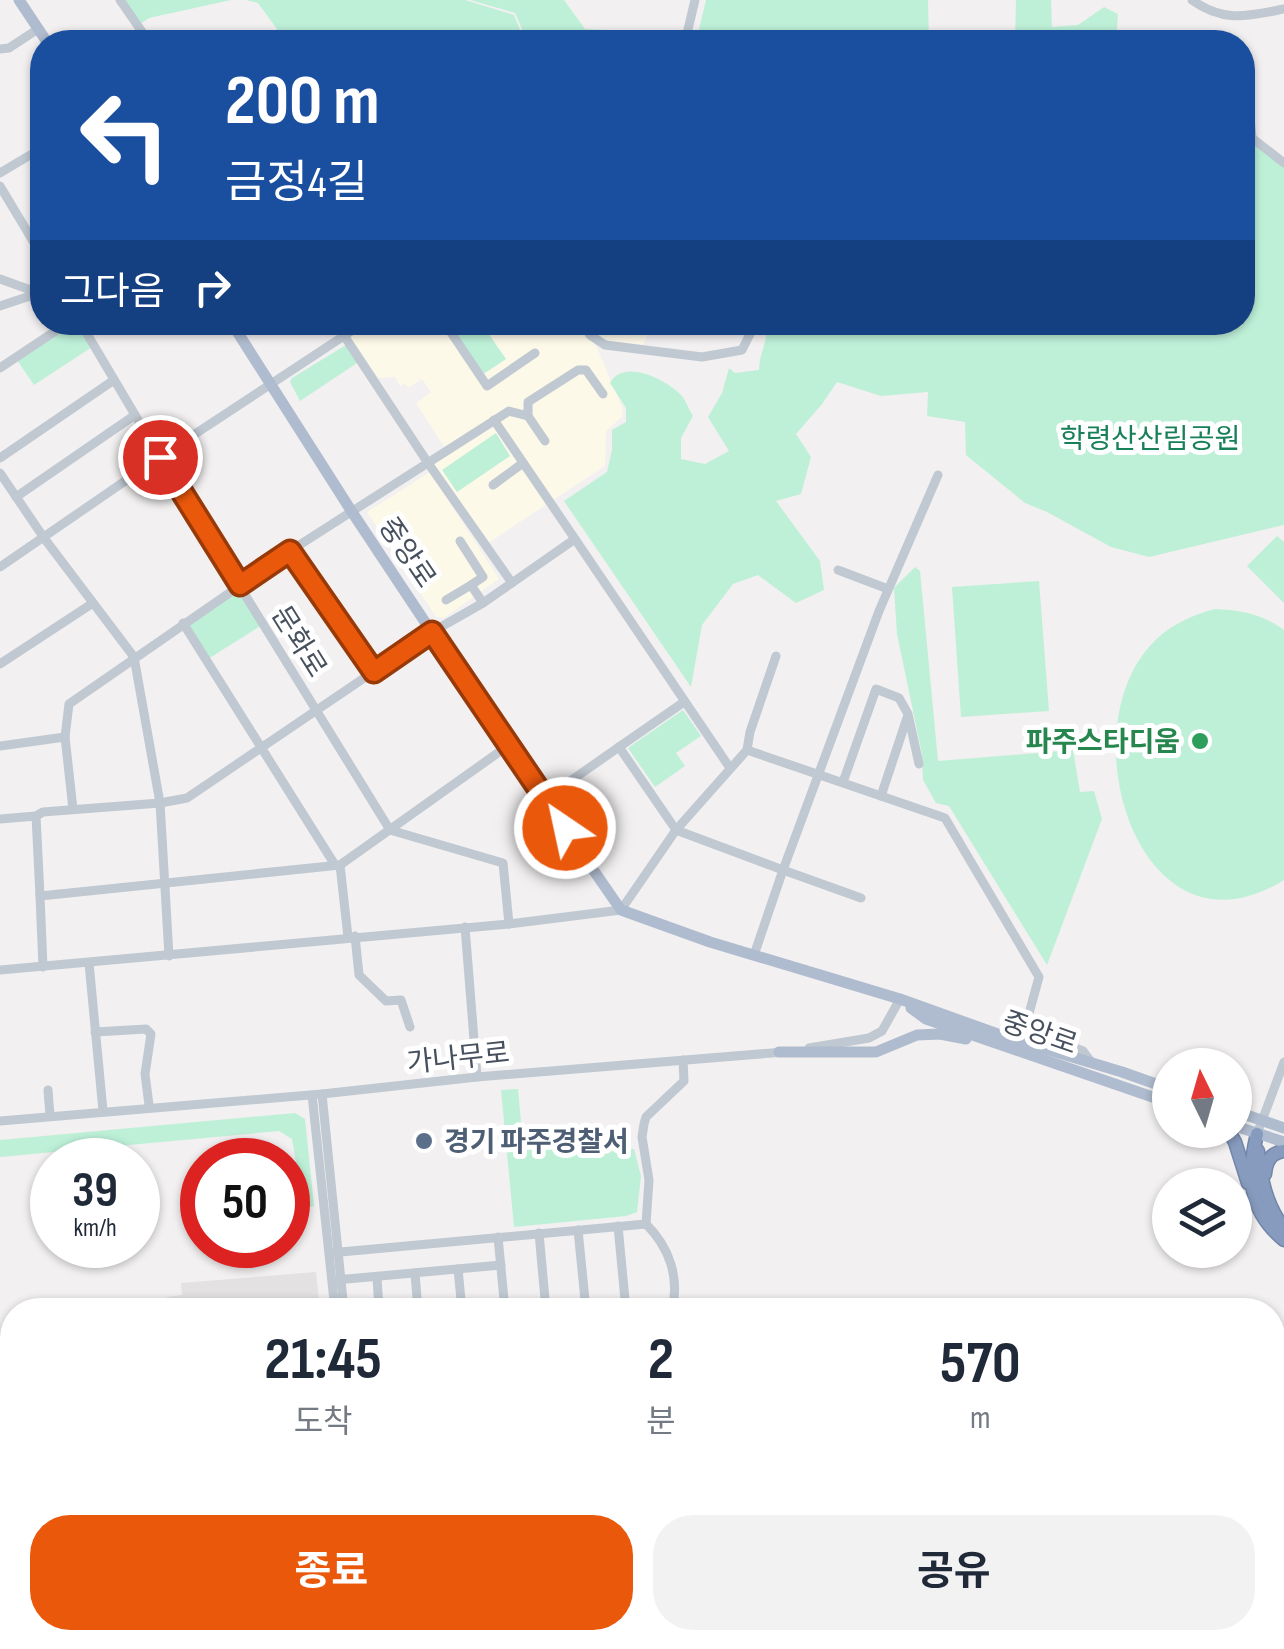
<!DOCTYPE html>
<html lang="ko">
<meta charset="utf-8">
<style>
:root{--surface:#fff;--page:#f2f2f3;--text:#1f2937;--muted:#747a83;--accent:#ea580c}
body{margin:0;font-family:"Sofia Sans Condensed","Noto Sans KR",sans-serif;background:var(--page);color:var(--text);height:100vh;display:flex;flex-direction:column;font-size:38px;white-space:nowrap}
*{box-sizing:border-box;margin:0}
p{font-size:32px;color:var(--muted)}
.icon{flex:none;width:55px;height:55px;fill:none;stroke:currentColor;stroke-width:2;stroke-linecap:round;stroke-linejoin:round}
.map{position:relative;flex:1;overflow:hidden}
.side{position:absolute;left:0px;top:1298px;width:1285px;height:352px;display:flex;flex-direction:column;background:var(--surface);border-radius:40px 40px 0 0;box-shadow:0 2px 8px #0004}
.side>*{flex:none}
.guide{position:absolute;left:30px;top:30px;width:1225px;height:305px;border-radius:40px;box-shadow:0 2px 8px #0004;background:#1a4fa0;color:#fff;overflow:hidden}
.needle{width:65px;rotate:355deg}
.fabs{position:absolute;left:1152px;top:1048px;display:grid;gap:20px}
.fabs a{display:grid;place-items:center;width:100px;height:100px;border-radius:50%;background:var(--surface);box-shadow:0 2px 8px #0004;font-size:50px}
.speed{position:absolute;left:30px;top:1138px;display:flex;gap:20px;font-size:50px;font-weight:700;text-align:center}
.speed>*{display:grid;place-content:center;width:130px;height:130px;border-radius:50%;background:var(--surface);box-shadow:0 2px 8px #0004;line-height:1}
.speed small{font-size:25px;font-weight:400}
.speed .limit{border:15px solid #d22;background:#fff;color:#111}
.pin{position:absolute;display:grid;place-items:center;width:85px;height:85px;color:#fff;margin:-42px;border:5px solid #fff;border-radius:50%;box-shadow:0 2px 10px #0007}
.me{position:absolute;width:110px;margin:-55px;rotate:326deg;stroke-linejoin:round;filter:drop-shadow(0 0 8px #0008)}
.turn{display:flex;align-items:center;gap:35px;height:210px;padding:0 30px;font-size:45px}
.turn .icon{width:130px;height:130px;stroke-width:2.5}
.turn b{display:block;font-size:70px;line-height:85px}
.then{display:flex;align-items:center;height:95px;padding:0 30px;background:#0003;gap:20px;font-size:38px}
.eta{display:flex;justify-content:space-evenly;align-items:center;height:170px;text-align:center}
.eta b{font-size:60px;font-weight:700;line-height:70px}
.action{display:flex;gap:20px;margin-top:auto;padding:20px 30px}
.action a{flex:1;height:115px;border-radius:40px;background:var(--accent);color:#fff;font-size:40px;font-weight:700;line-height:115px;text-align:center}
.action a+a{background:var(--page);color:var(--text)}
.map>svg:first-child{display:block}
.commercial{fill:#fcf9e9}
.education{fill:#e3e1e2}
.green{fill:#bef0d8}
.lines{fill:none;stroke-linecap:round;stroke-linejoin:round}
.highway-casing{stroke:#7286aa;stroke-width:15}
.minor{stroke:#c0c8d1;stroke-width:9}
.major{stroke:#afbbce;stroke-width:11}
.highway{stroke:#879bbe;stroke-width:12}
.route-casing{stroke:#983908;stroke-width:25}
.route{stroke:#ea580c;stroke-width:18}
.leisure-dot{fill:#2e9e5b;stroke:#fff;stroke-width:4}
.service-dot{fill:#5c6f8a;stroke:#fff;stroke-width:4}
.labels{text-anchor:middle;stroke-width:10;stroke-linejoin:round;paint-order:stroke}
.park-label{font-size:28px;fill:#178059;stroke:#fff}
.street-label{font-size:28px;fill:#47505d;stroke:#fff}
.leisure-label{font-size:28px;font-weight:bold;fill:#27864d;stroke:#fff;text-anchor:end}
.service-label{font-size:28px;font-weight:bold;fill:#4e5e75;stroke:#fff;text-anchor:start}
</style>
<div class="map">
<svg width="1284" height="1649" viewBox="0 0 1284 1649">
<rect width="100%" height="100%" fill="#f2f0f0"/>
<g class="commercial">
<path d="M341 323H579L597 348 623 409 622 417 606 431 605 466 488 543 434 464 449 454 416 403 431 392 422 379 408 388 405 383 400 386 395 377 378 378Z"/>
<path d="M587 323H647L651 327 643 345 610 341 594 333Z"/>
<path d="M430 472 499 579 444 618 436 617 367 512Z"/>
</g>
<path class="education" d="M316 1272 320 1310H168L167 1297 182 1295 181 1283Z"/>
<g class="green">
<path d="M121 0H231L149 18 140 24Z"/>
<path d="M246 0H465L514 15 525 42H272L277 29 258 3Z"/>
<path d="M470 0H564L585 29 608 30 660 42H528L515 13Z"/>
<path d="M706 0H928L929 42H696Z"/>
<path d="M1016 0H1051L1052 27 1078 25 1104 7 1118 14 1116 42H1015Z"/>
<path d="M1243 107 1249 108 1253 138 1284 161V525L1149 557 1111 547 1047 512 1025 503 966 455 965 422 927 416 928 392 881 396 837 382 822 404 796 434 811 457 801 494 776 501 820 561 824 590 796 603 758 575 733 584 702 625 691 687 564 501 607 472 612 450V430L626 422V408L610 383C623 358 666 379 681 395 686 400 689 410 693 416L681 438V459L705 464 729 451 708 417 722 393 729 368 735 373 759 370C759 354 768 341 767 325L761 323 1242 322Z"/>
<path d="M73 323H76L92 347 34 385 17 360Z"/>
<path d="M447 323H481L506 359 485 373 480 371Z"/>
<path d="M346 345 357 363 300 401 290 382 292 378Z"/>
<path d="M496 433 510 456 457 492 442 470Z"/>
<path d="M1277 536 1284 542V603L1247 566Z"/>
<path d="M915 567 920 571 938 761 1073 750 1080 792 1094 791 1102 819 1047 965 949 806 936 803 923 780 922 754 897 634 894 588Z"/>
<path d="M1039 581 1049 711 961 717 952 587Z"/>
<path d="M239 590 262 625 208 659 186 624Z"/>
<path d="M1215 609C1240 610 1263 614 1284 630V880C1142 968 1069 738 1149 647 1166 627 1189 616 1215 609Z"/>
<path d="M683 710 701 736 676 753 685 766 655 787 628 748Z"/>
<path d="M518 1089 522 1133 532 1141 593 1138 595 1151 634 1149 641 1176 637 1212 626 1216 514 1227 501 1090Z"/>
<path d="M295 1113 305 1119 314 1206 311 1207 303 1203 292 1139 279 1131 0 1157V1140Z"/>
<path d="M116 1638H347L344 1649H298L274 1643 270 1649H106Z"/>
</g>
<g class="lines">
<defs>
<g id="highway">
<path d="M1228 1130 1235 1142 1248 1183"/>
<path d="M1257 1134C1247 1176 1248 1210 1284 1240"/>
<path d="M1258 1151C1261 1179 1266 1206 1284 1228"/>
<path d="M1265 1174C1266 1161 1271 1153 1284 1151"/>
</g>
</defs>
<use href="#highway" class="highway-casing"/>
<g class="minor">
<path d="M120 0 149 42"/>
<path d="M1192 0C1224 23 1248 16 1284 9"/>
<path d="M685 42 695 0"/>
<path d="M0 49 9 48 38 29"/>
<path d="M1242 107 1249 108 1252 138 1284 163"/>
<path d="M0 173 42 148"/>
<path d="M0 186 42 256"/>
<path d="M0 279 39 293"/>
<path d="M0 306 42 292"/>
<path d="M80 322 160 457 390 830 503 863 509 924"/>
<path d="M335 322 428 463 512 583"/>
<path d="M444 322 487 386 535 353"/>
<path d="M581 322 590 335 605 345 702 357 742 350 756 322"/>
<path d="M0 368 69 322"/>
<path d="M528 416V402L578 370H586L603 394"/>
<path d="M494 420 575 539"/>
<path d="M0 458 114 380"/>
<path d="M0 473 44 538 134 657 160 803 169 956"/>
<path d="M493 485 523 463"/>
<path d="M16 497 135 415"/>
<path d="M460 541 483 577 471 585"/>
<path d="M290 551 374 672"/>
<path d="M0 567 160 457 365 322"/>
<path d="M838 570 888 589"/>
<path d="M446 600 471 585 483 603"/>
<path d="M183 623 335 865"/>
<path d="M0 664 93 603"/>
<path d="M0 746 65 737"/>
<path d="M619 747 684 702"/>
<path d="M747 750 945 818 1039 977 1025 1028 1083 1051 1091 1062"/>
<path d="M843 782 876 689 899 698 908 714 919 764"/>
<path d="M881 796 907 718"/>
<path d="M546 798 619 747 676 830 783 870 879 611 938 475"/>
<path d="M73 809 65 737 69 704 290 551 509 411 528 416 545 441"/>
<path d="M36 816 40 896"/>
<path d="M0 819 36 816 43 812 160 803 187 798 432 632 483 603 575 539 730 768"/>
<path d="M340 865 348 937"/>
<path d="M465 927 477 1077"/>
<path d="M355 936 359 975 386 1001 401 1000 410 1027"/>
<path d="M754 955 783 870 861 898"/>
<path d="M89 963 103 1111"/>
<path d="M43 967 40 896 340 865 509 745"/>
<path d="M0 970 509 924 621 910 676 830 747 750 750 732 776 656"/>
<path d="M95 1032 146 1029 151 1034 145 1074 149 1105"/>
<path d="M809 1048 869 1038 882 1031 900 999"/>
<path d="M48 1090 50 1116"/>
<path d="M322 1094 344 1310"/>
<path d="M312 1095 335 1310"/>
<path d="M0 1121 322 1094 477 1077 784 1052"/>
<path d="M1257 1134 1284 1062"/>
<path d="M618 1226 626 1310"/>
<path d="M578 1230 586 1310"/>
<path d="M539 1233 546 1310"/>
<path d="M498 1237 505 1310"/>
<path d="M330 1253 646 1224"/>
<path d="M458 1269 462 1310"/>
<path d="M415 1273 418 1310"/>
<path d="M377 1277 379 1310"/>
<path d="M336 1280 501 1265"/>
<path d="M672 1310C680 1277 669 1247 646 1224L649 1180 642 1137 644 1124 646 1117 684 1081 683 1060"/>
<path d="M361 1649 362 1638"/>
<path d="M374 1649 375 1638"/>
<path d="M538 1649 547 1638"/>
</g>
<g class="major">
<path d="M19 0 47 42"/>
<path d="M231 322 352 512 494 726 621 910 710 942 900 999 1009 1038 1122 1072 1170 1089"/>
<path d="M911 1008 926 1019 1170 1103"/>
<path d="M779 1052H876L917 1035 940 1034 966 1039"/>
<path d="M1235 1111 1284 1128"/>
<path d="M1235 1126 1284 1142"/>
</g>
<use href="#highway" class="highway"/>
</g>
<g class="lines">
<defs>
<path id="route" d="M160 457 240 585 290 551 374 672 432 632 565 828"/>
</defs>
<use href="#route" class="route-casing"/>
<use href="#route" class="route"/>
</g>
<circle class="leisure-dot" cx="1200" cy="741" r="10"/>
<circle class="service-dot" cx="424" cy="1141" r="10"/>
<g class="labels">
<g class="park-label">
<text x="1150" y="448">학령산산림공원</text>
</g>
<g class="street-label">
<text transform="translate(408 552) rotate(56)" y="10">중앙로</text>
<text transform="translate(300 641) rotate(58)" y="10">문화로</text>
<text transform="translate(1040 1032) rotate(19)" y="10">중앙로</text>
<text transform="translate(458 1057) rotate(-6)" y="10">가나무로</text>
</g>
<g class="leisure-label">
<text x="1180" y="751">파주스타디움</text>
</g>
<g class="service-label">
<text x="444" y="1151">경기 파주경찰서</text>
</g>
</g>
</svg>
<div class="fabs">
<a><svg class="needle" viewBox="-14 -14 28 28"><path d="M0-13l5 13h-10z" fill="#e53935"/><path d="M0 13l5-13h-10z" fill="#747a83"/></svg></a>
<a><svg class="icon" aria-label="layers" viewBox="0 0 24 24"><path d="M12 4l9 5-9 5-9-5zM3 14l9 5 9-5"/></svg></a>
</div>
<div class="speed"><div>39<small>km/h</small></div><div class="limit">50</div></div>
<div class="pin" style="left:160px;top:457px;background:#d93025"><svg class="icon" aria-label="arrive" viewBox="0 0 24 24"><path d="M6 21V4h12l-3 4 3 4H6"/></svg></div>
<svg class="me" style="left:565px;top:828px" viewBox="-20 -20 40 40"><circle r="17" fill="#ea580c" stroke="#fff" stroke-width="3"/><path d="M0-11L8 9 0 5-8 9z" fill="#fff"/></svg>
<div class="guide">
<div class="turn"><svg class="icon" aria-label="left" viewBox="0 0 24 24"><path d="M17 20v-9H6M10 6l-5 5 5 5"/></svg><div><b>200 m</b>금정4길</div></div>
<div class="then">그다음<svg class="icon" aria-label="right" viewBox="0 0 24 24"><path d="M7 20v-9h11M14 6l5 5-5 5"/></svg></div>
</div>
<section class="side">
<div class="eta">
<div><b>21:45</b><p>도착</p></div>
<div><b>2</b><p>분</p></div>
<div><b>570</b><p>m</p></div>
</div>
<div class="action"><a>종료</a><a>공유</a></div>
</section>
</div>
